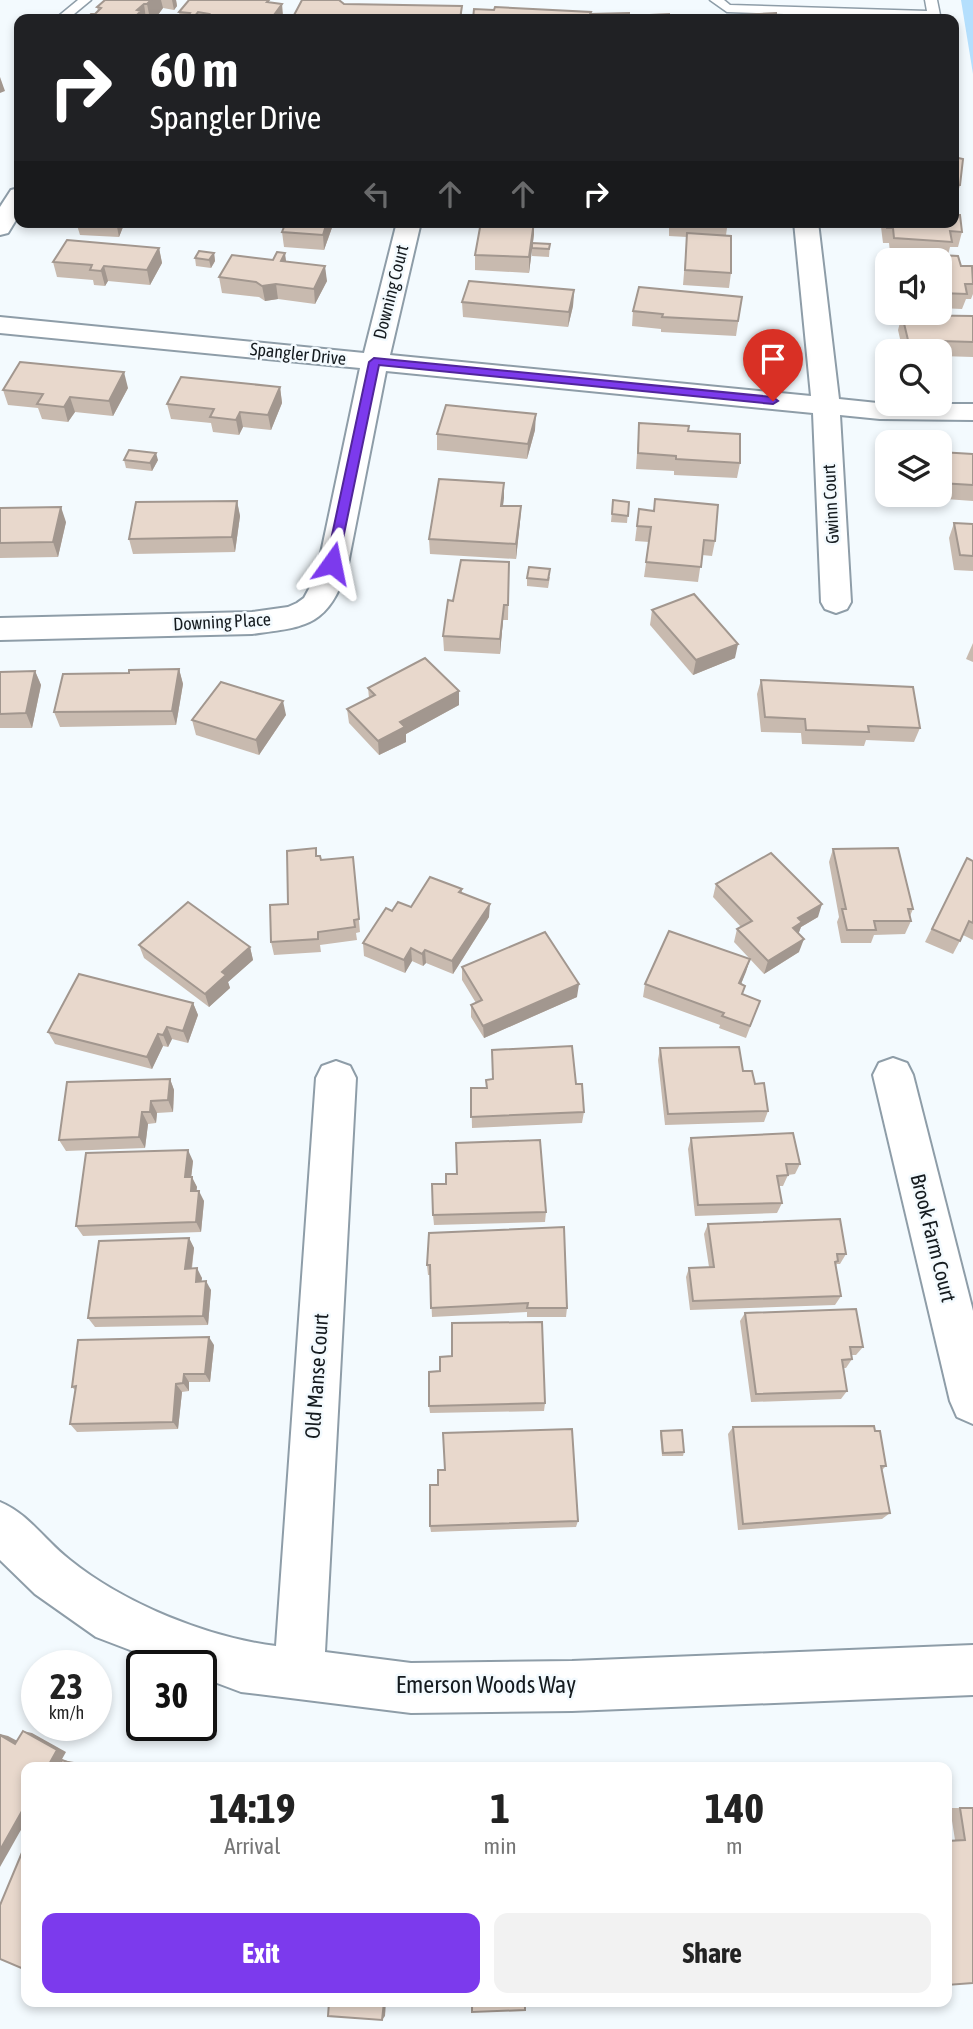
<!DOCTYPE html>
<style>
:root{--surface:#fff;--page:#f2f2f2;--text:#222;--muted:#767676;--accent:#7c3aed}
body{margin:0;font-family:"Asap Condensed",sans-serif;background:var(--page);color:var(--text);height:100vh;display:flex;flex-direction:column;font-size:26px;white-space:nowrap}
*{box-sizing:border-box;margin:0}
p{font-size:23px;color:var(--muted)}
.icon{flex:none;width:38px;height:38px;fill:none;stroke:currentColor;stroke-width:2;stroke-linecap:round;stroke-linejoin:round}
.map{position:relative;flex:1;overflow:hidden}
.side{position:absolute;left:21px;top:1762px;width:931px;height:245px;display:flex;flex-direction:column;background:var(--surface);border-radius:14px;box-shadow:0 4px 10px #0003}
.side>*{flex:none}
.banner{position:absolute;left:14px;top:14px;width:945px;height:214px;border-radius:14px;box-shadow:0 4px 10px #0003;background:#202124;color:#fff;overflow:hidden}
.controls{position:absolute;left:875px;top:248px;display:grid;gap:14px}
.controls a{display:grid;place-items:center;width:77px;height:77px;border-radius:14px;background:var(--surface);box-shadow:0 4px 10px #0003;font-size:35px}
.speed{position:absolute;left:21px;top:1650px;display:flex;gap:14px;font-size:35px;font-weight:700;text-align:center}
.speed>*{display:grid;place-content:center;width:91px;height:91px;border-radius:50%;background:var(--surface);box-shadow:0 4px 10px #0003;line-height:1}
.speed small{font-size:18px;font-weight:400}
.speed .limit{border:4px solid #111;border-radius:10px;background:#fff;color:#111}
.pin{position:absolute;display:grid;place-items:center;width:60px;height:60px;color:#fff;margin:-72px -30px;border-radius:50% 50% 50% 0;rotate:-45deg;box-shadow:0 0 7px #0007}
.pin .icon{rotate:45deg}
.me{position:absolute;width:77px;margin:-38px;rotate:12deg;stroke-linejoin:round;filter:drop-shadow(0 0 5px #0008)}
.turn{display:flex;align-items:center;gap:24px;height:147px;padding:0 21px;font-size:32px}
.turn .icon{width:91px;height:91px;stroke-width:2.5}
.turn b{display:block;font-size:49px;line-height:60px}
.lanes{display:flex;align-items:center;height:66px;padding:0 21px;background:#0003;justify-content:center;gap:35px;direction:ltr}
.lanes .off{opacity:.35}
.eta{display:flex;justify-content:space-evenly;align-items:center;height:119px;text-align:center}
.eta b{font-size:42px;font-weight:700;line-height:49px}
.cta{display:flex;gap:14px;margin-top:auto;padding:14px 21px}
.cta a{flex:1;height:80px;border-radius:14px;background:var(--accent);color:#fff;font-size:28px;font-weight:700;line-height:80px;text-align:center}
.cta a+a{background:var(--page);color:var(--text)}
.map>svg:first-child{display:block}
.green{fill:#b4dffd}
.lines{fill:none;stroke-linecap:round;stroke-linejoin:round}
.service-casing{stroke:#8e9da8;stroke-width:3}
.minor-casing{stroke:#8e9da8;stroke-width:4}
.service{fill:#fff;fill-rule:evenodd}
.minor{fill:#fff;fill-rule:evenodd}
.wall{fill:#c8baaf}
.shaded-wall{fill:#a2978f}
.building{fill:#e8d8cc;stroke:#a2978f;stroke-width:2}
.route{fill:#7c3aed;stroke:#51269a;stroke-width:2}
.labels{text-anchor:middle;stroke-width:5;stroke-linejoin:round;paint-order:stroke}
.far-street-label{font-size:18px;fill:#151b1f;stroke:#f3fafe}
.street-label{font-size:21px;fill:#151b1f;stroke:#f3fafe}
.near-street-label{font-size:24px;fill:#151b1f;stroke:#f3fafe}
</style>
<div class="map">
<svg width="973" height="2029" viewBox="0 0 973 2029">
<rect width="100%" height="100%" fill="#f3fafe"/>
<path class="green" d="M961 0H973V74Z"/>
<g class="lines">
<defs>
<g id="service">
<path d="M78 0H91L68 19H55Z"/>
<path d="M710 0H724L730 5 927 11 925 0H937L940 15 934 19 727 12Z"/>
</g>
<g id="minor">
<path d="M19 188V215L8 233 0 235V207L11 190Z"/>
<path d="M397 222H421L390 355 811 396 794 222H818L839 399 887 404H973V420L880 419 840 415 851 602 847 609 836 613 825 609 821 602 813 413 386 371 347 569C328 626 307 627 252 634L0 640V618L252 612 288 607 297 603 304 598 311 585 321 553 360 368 0 333V317L364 353Z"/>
<path d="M893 1058 907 1063 913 1075 973 1311V1424L957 1417 950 1401 873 1075 879 1063Z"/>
<path d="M336 1061 350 1066 356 1078 325 1652 411 1663 572 1661 973 1645V1695L572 1711 411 1713 241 1692 201 1677V1666H172L96 1637 35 1594 0 1560V1502C29 1514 45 1541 70 1560 123 1603 208 1638 276 1646L316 1078 322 1066Z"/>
</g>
</defs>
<use href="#service" class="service-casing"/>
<use href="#minor" class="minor-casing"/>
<use href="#service" class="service"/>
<use href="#minor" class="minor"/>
</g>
<g class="wall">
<path d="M105 0H176L177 6 174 10 163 8 155 19H86L95 14 98 11 97 7Z"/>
<path d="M269 3 282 4 283 19H180L179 12Z"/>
<path d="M344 4 462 6V19H293V17Z"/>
<path d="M954 157 960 185 956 200H954Z"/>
<path d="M76 222H143H125L119 237 80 235Z"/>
<path d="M334 222 324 250 284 247 282 232Z"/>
<path d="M481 222H561V224L534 222V234L529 273 475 270V255Z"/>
<path d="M658 222H731L730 228H727L726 235 731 273 729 288 683 285 687 237 669 236V226H658Z"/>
<path d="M883 222H954L962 232 958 247H950L948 255 961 266 973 270V294L971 299H966L962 309 940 308V261H898L900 254 890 253 889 243H883L881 227Z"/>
<path d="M532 243 550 244 549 257 532 256Z"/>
<path d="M159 248 162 263 150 285 108 281 105 286 94 285 93 280 57 277 53 262Z"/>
<path d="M214 253 215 261 211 268 196 266 195 258Z"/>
<path d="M286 261 327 281 315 304 278 299 265 301 259 297 222 293 219 277Z"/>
<path d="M574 290 573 306 568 327 463 317 462 302Z"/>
<path d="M742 297 736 336 661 332V329L632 326 633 311Z"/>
<path d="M902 315 973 316V357L940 356V352H903L898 330Z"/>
<path d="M280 387 282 403 271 430 243 427 239 435 213 432 211 423 171 419 167 404Z"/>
<path d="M128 388 113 416 75 412 68 422 42 419 38 408 8 405 3 390Z"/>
<path d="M639 423 688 431 740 463 737 478 674 475V471L636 469Z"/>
<path d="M535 430 527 459 437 450V434Z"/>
<path d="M940 452 973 454V501L918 497V495H940Z"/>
<path d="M124 460H158L152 471 126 468Z"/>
<path d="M504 483 503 506H521L520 522 516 559 430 554 429 539Z"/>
<path d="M613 500 629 502 627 523 611 522Z"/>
<path d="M237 501 240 516 235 552 133 554 129 539Z"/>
<path d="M0 508 66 522 58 557 0 558Z"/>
<path d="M639 509 715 541 712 556 702 555 698 582 644 577 649 542 635 541Z"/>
<path d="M954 523 973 524V571L954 570 949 538Z"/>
<path d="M509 562 508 620H503L500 654 444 651 443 636 453 601Z"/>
<path d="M550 577 548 588 527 586V578Z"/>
<path d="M652 610 735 658 693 675 650 625Z"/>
<path d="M973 643V662L966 659Z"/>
<path d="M179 669 183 684 176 725 60 727 54 712 129 673Z"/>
<path d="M35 671 41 685 32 728H0V672Z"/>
<path d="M761 680 920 728 914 742 866 740 864 746 802 744 801 733 761 732 757 694Z"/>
<path d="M368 688 459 691V705L406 734V742L379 755 349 723 347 709 369 698Z"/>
<path d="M286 715 259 755 196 735 192 720Z"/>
<path d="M833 849 913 909 910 916 911 921 905 934 874 935 871 943H841L837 922 839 917 829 862Z"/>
<path d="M318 856 321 860 353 857 360 932 356 933 357 940 320 945 321 952 274 955 271 942 288 904Z"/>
<path d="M967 858 973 861V940L963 935 953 954 925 942Z"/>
<path d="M716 884 818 917 801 927 798 934 799 952 764 974 734 942 737 929 741 927 713 897Z"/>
<path d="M462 889V893L489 917 453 974 426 963 423 966 412 961 405 973 364 956 363 943 392 911 411 907Z"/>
<path d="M139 945 250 947 253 960 228 982 230 988 209 1007 144 958Z"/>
<path d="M750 959 741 984 743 995 760 1001 746 1038 719 1028 720 1025 643 997 645 984Z"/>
<path d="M462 967 577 997 484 1038 471 1017V1005L476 1003 462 980Z"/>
<path d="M193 1003 198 1015 188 1043 172 1039 168 1047 163 1046 152 1069 55 1044 48 1032Z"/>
<path d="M660 1048 743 1071 755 1084 768 1111 764 1122 665 1125 658 1060Z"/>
<path d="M492 1050 576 1084 584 1112 582 1123 472 1128 471 1088H486L493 1079Z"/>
<path d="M170 1079 174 1090 173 1112 157 1113 156 1123 148 1124 145 1148 66 1151 59 1140Z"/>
<path d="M691 1138 800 1164 795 1174 788 1175 783 1186H779L782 1203 777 1213 695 1216 688 1149Z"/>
<path d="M193 1161 191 1177 197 1187 196 1191 204 1201 201 1232 83 1236 76 1226Z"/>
<path d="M546 1212 545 1222 434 1225 433 1215Z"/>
<path d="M708 1224 846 1254 840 1264H837L836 1265 841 1296 835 1305 690 1310 686 1277 689 1268 709 1267 704 1234Z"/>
<path d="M429 1233 567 1308 566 1317H527V1312L432 1317 430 1275H428L427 1265Z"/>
<path d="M189 1238 194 1248 192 1269 202 1278 201 1281 211 1290 208 1325 95 1327 88 1318Z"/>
<path d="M745 1313 863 1347 856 1355H852V1359L846 1368H843L847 1391 841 1399 751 1402 740 1321Z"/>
<path d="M214 1345 210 1382H189V1391L182 1392 178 1429 77 1432 70 1424 75 1390 72 1387Z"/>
<path d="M545 1403 544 1411 430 1413 429 1406Z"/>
<path d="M733 1427 886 1466 882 1470 890 1513 882 1519 738 1530 728 1434Z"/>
<path d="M661 1431 684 1452 683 1456H662L660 1434Z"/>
<path d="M445 1470 578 1521 576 1527 431 1532 430 1526 438 1485Z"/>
<path d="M950 1808H973V1983L947 1840H955Z"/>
</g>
<g class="shaded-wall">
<path d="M151 0H161L163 8 155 19H150L147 4Z"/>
<path d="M172 0H176L177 6 174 10Z"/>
<path d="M144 4 146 19H133L137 10Z"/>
<path d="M282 4 283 19H271Z"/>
<path d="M198 12 199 19H194V17Z"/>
<path d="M0 77 5 91 0 93Z"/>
<path d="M116 222H125L119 237Z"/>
<path d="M327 222H334L324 250 323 235Z"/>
<path d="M534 222V234L529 273V257Z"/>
<path d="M159 248 162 263 150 285 147 270Z"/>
<path d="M214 253 215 261 211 268 209 260Z"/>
<path d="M285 253 287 268 281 261Z"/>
<path d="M104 266 108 281 105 286 101 271Z"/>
<path d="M325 266 327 281 315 304 314 289Z"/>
<path d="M276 284 278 299 265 301 262 286Z"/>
<path d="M574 290 573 306 568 327 569 312Z"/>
<path d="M124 372 128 388 113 416 109 401Z"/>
<path d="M280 387 282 403 271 430 268 415Z"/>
<path d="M70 397 75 412 68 422 64 407Z"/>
<path d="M240 412 243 427 239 435 236 420Z"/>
<path d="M536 414 535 430 527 459 528 444Z"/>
<path d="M156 453 158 460 152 471 150 463Z"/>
<path d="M504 483V498L501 521V506Z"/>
<path d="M237 501 240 516 235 552 232 537Z"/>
<path d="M521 506 520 522 516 559V544Z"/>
<path d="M61 507 66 522 58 557 53 542Z"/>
<path d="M504 605 503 620 500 654V639Z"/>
<path d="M738 644 735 658 693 675 696 660Z"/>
<path d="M179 669 183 684 176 725 172 711Z"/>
<path d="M35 671 41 685 32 728 26 713Z"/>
<path d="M459 691V705L406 734V742L379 755 378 741 400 722Z"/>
<path d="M283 701 286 715 259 755 256 740Z"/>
<path d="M490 904 489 917 453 974 452 961Z"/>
<path d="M822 904 818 917 801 927 798 935 793 928 798 918Z"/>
<path d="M804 939 799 952 764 974 768 961Z"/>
<path d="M250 947 253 960 228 982 230 988 209 1007 205 994 222 972Z"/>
<path d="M411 948 412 961 405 973 404 960Z"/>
<path d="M425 950 426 963 423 966 422 954Z"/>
<path d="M750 959 746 972 736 996 739 983Z"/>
<path d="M579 984 577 997 484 1038 483 1026Z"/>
<path d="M193 1003 198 1015 188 1043 183 1031Z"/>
<path d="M167 1027 172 1039 168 1047 163 1035Z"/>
<path d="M158 1034 163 1046 152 1069 147 1057Z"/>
<path d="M170 1079 174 1090 173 1112 168 1100Z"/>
<path d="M151 1101 157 1113 156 1123 150 1112Z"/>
<path d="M142 1112 148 1124 145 1148 139 1137Z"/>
<path d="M188 1150 193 1161 190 1188 185 1177Z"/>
<path d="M192 1177 197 1187 195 1202 191 1191Z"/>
<path d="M199 1191 204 1201 201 1232 196 1222Z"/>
<path d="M189 1238 194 1248 190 1279 185 1269Z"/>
<path d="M197 1268 202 1278 200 1291 196 1282Z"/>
<path d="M206 1281 211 1290 208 1325 203 1316Z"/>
<path d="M209 1337 214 1345 210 1382 205 1374Z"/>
<path d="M184 1374 189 1382V1391L183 1383Z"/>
<path d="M176 1384 182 1392 178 1429 173 1422Z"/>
<path d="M23 1731 32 1733 66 1752 57 1768H47Z"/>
<path d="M0 1734 8 1736 25 1745 15 1744 0 1737Z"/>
<path d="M62 1760 74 1762 89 1768H83Z"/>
<path d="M26 1804V1821L0 1867V1850Z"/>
<path d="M384 2002H386L385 2016 382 2020Z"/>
</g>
<g class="building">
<path d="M105 0H151L147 4H144L137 10 141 11 133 19H86L91 14H95L101 8 97 7Z"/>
<path d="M189 0H269L267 2 282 4 271 19 220 18 219 19H213L206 17 209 14 198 12 194 17 188 16 190 13 179 12Z"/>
<path d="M302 0H339L344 4 462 6 460 19H305L306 17H293Z"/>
<path d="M495 7 591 12 590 14 629 13V16L669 14V19H473L474 9 494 10Z"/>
<path d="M776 13V15L794 16 795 18 827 19H713V17L742 18V15Z"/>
<path d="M874 17 896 19H874Z"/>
<path d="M954 157 963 159 960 185H954Z"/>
<path d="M954 215H960L962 232 950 231 952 242 894 238 893 228H887L886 222H954Z"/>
<path d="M286 222H327L323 235 282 232Z"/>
<path d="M481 222H534L529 257 475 255Z"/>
<path d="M687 233 731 236V273L685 270Z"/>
<path d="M67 240 159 248 147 270 104 266 101 271 90 270 92 265 53 262Z"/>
<path d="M532 243 550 244 549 249 532 248Z"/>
<path d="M199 251 214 253 209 260 195 258Z"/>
<path d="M277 252 285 253 281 261 325 266 314 289 276 284 262 286 256 282 219 277 232 255 273 260Z"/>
<path d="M900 253 958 256 961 266H972L973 284H965L967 294 940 293V261H902Z"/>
<path d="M469 281 574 290 569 312 462 302Z"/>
<path d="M639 287 742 297 738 321 662 317 663 314 633 311Z"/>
<path d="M902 315 973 316V342L908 340Z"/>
<path d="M20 362 124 372 109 401 70 397 64 407 37 404 43 394 3 390Z"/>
<path d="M181 377 280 387 268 415 240 412 236 420 210 417 214 409 167 404Z"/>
<path d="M446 405 536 414 528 444 437 434Z"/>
<path d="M639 423 689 426 688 431 740 434V463L676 459V456L638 453Z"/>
<path d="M129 450 156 453 150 463 124 460Z"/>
<path d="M940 452 973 454V485L940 483Z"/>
<path d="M439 479 504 483 501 506H521L516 544 429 539Z"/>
<path d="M655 499 718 505 715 541 704 540 701 567 646 562 651 527 637 526 639 509 654 511Z"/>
<path d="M613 500 629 502 628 516 612 514Z"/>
<path d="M237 501 232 537 129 539 136 502Z"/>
<path d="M61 507 53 542 0 543V508Z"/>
<path d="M954 523 973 524V556L960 555Z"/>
<path d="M461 560 509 562 508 605H504L500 639 443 636 448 600 453 601Z"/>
<path d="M529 567 550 569 548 580 527 578Z"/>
<path d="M694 594 738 644 696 660 652 610Z"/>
<path d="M425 658 459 691 400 722 405 727 378 741 347 709 375 695 368 688Z"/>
<path d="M179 669 172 711 54 712 63 674 129 673V670Z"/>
<path d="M35 671 26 713 0 714V672Z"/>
<path d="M761 680 913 687 920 728 868 726 869 732 806 730 805 719 765 717Z"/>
<path d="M221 682 283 701 256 740 192 720Z"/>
<path d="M316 848V856H320L321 860 353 857 359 919 354 920 355 927 318 932V939L271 942 270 905 288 904 287 851Z"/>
<path d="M898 848 913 909H908L911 921H874L876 930H847L842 909H846L833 849Z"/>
<path d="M771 853 822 904 798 918 802 922 793 928 804 939 768 961 737 929 752 921 716 884Z"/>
<path d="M967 858 973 861V923L969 921 960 941 932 929Z"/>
<path d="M430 877 462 889 459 892 490 904 452 961 425 950 422 954 411 948 404 960 363 943 386 908 392 911 398 902 411 907Z"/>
<path d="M188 902 250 947 222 972 226 975 205 994 139 945Z"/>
<path d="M669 931 750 959 739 983 745 986 742 994 760 1001 750 1026 722 1016 724 1013 645 984Z"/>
<path d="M545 932 579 984 483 1026 471 1005 482 1000 462 967Z"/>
<path d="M79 974 193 1003 183 1031 167 1027 163 1035 158 1034 147 1057 48 1032Z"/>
<path d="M572 1046 576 1084H582L584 1112 471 1117V1088H487L486 1080 493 1079 492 1050Z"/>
<path d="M739 1047 743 1071H752L755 1084 764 1083 768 1111 668 1114 660 1048Z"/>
<path d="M170 1079 168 1100 151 1101 150 1112H142L139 1137 59 1140 67 1082Z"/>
<path d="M793 1133 800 1164H786L788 1175 777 1176 782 1203 698 1205 691 1138Z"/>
<path d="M540 1140 546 1212 433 1215 432 1184H446V1174H457L456 1143Z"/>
<path d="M188 1150 185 1177H192L191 1191H199L196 1222 76 1226 86 1153Z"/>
<path d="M840 1219 846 1254H837L838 1261 835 1262 841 1296 693 1301 689 1268 714 1267 708 1224Z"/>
<path d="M564 1227 567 1308H527L528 1303 431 1308 430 1265H427L429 1233Z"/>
<path d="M189 1238 185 1269 197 1268 196 1282 206 1281 203 1316 88 1318 99 1241Z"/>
<path d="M856 1309 863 1347H850L852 1359 842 1360 847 1391 756 1394 745 1313Z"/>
<path d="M542 1322 545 1403 429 1406V1372L440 1371V1357L452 1356V1323Z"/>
<path d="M209 1337 205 1374H184L183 1383 176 1384 173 1422 70 1424 76 1386 72 1387 78 1340Z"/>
<path d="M874 1426 875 1431H880L886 1466H881L890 1513 743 1524 733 1427Z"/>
<path d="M572 1429 578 1521 430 1526V1485H438V1470H445L443 1433Z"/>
<path d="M682 1430 684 1452 663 1453 661 1431Z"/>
<path d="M23 1731 57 1750 47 1768H26V1804L0 1850V1735L15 1744Z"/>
<path d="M62 1760 83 1768H58Z"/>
<path d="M960 1808H973V1983L947 1985V1841L965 1840Z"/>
<path d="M26 1843V1970L0 1959V1905Z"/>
<path d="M329 2002H384L382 2020 328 2016Z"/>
<path d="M472 2002H525V2010L472 2012Z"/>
</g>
<path class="route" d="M374 358 773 397 778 401 773 404 379 365 338 563 332 567 326 563 369 362Z"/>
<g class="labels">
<g class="far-street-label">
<text transform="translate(391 292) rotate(-76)" y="6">Downing Court</text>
<text transform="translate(298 354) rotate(6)" y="6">Spangler Drive</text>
<text transform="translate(831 504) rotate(-93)" y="6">Gwinn Court</text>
<text transform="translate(222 622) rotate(-3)" y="6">Downing Place</text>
</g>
<g class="street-label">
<text transform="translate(933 1238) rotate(76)" y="7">Brook Farm Court</text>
<text transform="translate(317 1376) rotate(-86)" y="7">Old Manse Court</text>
</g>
<g class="near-street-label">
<text x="486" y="1693">Emerson Woods Way</text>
</g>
</g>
</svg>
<div class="controls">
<a><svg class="icon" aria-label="sound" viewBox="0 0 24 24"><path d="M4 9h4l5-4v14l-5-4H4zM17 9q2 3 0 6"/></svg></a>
<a><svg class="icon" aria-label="search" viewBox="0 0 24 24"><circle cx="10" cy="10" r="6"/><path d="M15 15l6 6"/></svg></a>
<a><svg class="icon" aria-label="layers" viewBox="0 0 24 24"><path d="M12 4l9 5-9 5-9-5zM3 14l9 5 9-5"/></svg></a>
</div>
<div class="speed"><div>23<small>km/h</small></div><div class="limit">30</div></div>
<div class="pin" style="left:773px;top:401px;background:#d93025"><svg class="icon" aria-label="arrive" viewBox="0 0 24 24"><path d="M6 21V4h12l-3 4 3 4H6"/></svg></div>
<svg class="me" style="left:332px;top:563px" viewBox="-20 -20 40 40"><path d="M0-17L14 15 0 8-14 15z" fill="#7c3aed" stroke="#fff" stroke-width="4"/></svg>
<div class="banner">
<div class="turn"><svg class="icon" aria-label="right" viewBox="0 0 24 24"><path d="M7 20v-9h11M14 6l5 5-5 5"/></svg><div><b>60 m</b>Spangler Drive</div></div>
<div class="lanes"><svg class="icon off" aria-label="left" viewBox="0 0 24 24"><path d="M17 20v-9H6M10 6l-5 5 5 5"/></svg><svg class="icon off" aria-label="ahead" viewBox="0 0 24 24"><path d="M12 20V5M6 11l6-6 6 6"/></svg><svg class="icon off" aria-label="ahead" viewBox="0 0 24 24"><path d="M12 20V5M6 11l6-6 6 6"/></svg><svg class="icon" aria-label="right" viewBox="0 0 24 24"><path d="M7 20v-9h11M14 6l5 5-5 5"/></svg></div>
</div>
<section class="side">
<div class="eta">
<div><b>14:19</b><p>Arrival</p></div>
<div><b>1</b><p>min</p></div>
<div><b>140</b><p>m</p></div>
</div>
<div class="cta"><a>Exit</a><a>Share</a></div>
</section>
</div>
